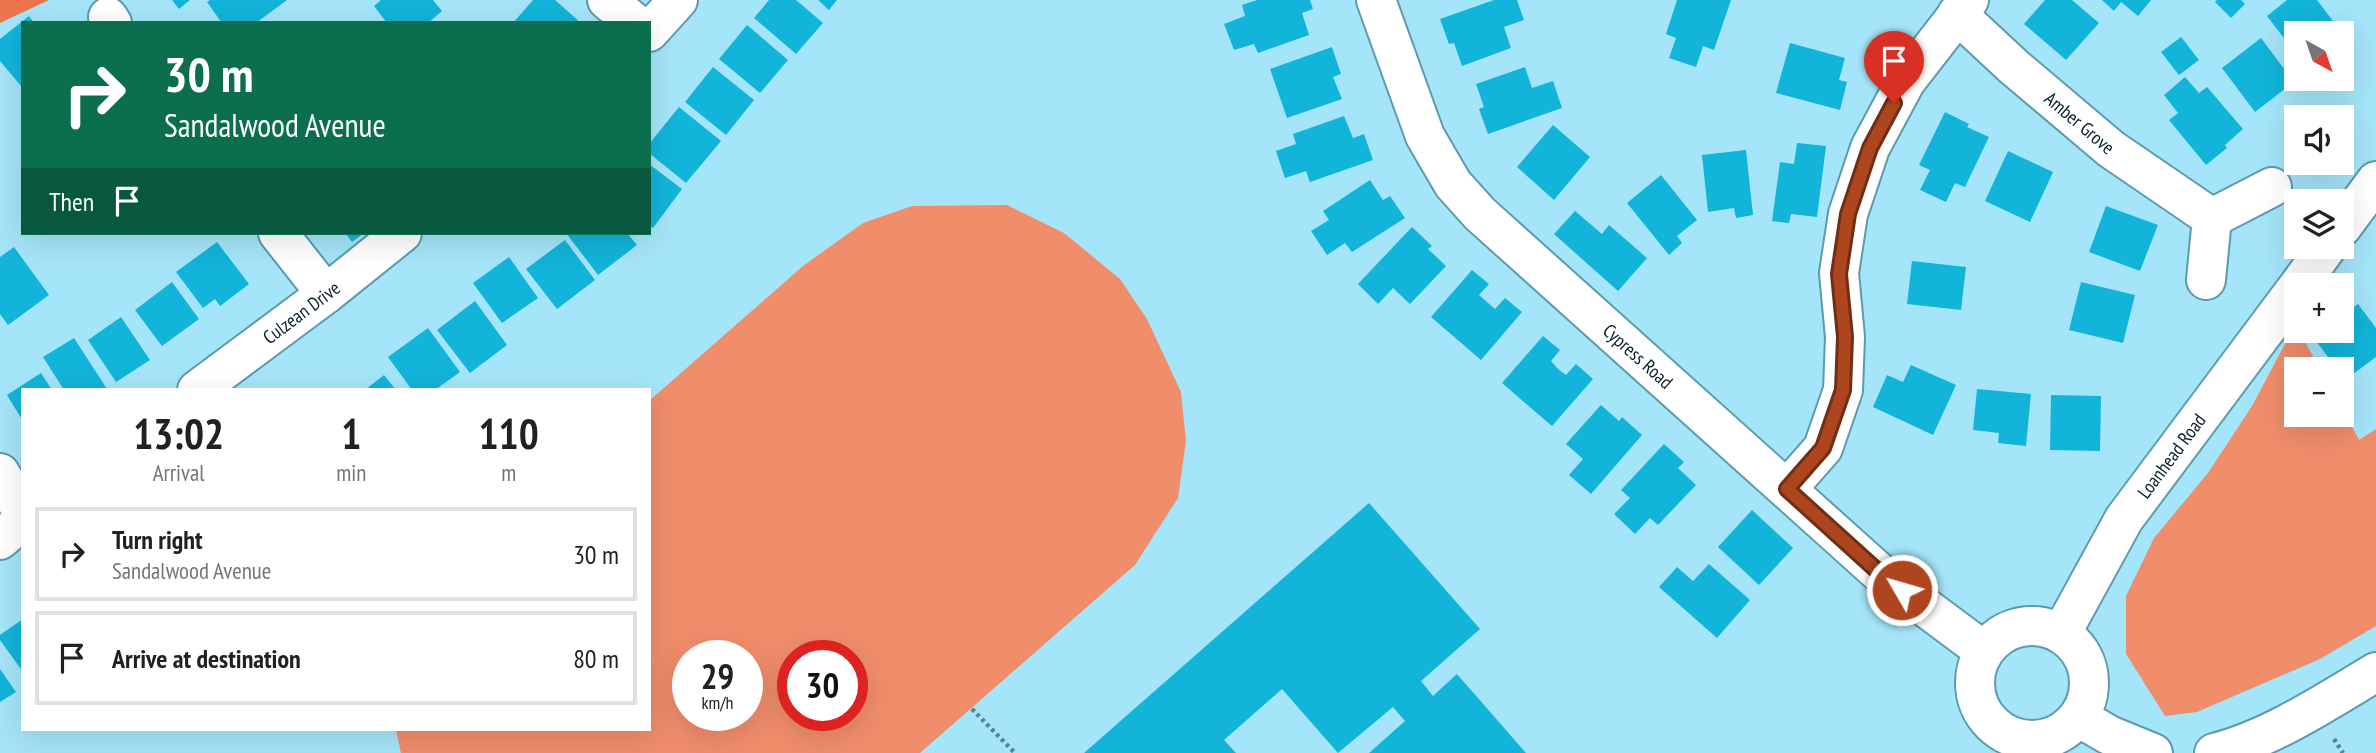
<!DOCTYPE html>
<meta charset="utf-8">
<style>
:root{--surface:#fff;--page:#f6f6f6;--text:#202124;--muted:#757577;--line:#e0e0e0}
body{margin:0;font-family:"PT Sans Narrow",sans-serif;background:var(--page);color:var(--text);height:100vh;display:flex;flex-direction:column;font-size:26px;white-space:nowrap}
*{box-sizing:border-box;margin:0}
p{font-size:23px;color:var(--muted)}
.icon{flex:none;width:38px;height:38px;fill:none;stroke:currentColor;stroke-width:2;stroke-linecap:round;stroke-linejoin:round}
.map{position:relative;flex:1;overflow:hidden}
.details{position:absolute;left:21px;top:388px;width:630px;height:343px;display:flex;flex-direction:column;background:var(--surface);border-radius:0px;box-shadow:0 7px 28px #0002}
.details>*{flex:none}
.hud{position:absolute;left:21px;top:21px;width:630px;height:214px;border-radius:0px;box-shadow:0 7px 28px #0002;background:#0b6e4f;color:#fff;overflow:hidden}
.needle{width:46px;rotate:140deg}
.buttons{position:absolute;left:2284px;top:21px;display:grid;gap:14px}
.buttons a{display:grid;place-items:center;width:70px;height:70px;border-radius:0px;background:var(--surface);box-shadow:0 7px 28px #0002;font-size:35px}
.speed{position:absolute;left:672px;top:640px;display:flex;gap:14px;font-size:35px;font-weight:700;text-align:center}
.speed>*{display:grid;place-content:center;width:91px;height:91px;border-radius:50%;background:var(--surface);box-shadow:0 7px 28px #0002;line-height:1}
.speed small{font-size:18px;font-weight:400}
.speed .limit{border:10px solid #d22;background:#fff;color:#111}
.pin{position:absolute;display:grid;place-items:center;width:60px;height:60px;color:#fff;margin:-72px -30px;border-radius:50% 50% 50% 0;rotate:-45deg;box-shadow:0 0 7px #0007}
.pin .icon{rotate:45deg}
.me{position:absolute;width:77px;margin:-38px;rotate:308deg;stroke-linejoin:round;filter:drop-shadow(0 0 5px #0008)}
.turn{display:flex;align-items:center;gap:24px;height:147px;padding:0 28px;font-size:32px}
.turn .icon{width:91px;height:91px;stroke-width:2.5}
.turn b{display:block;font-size:49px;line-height:60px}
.then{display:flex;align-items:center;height:66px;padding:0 28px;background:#0003;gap:14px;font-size:26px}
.eta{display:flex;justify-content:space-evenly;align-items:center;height:119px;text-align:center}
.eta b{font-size:42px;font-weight:700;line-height:49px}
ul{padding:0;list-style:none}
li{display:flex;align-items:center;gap:21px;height:94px;margin:0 14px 10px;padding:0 14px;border:4px solid var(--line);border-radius:0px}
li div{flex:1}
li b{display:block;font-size:26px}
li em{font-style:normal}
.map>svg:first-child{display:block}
.green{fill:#f08d6b;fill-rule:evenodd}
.forest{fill:#ed754b}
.building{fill:#12b4d9}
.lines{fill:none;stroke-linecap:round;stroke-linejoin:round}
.minor-casing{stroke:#5c9aad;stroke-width:42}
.path{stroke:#568492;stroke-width:4.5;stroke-dasharray:3.5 3.5;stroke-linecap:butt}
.minor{stroke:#fff;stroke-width:38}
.route-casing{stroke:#702e14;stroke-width:18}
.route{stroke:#ad461f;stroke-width:12}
.labels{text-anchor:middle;stroke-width:7;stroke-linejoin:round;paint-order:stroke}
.street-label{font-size:19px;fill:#062128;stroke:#a5e5f9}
</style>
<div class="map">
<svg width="2376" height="753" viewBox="0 0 2376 753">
<rect width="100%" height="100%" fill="#a5e5f9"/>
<g class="green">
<path d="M1007 205 1064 233 1120 279 1147 319 1181 392 1186 441 1178 498 1135 565 920 753H401L396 730H649V401L803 266 863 223 912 206ZM688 656H747V716H688ZM793 656H852V716H793Z"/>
<path d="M2295 325 2296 331H2299L2320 369H2296V415H2342V408L2359 440 2376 429V626L2320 659 2197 712 2165 716 2126 654V596L2154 538 2208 473 2252 406Z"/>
</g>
<path class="forest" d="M0 0H49L0 23Z"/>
<g class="building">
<path d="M172 0H190L179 9Z"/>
<path d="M210 0H287L256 23H222L207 2Z"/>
<path d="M381 0H433L442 11 428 23H387L374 6Z"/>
<path d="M533 0H555L581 23H513Z"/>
<path d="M769 0H796L823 23 796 54 754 18Z"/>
<path d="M818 0H837L829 10Z"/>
<path d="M1257 0H1310L1313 9 1302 13 1309 35 1258 53 1254 44 1234 50 1224 24 1245 16 1242 5Z"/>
<path d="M1494 0H1517L1524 20 1504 27 1511 48 1462 66 1454 43 1449 44 1440 19Z"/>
<path d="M1677 0H1731L1714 50 1703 46 1696 67 1669 58 1676 38 1666 34Z"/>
<path d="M2045 0H2072L2099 23 2066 60 2024 24Z"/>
<path d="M2102 0H2151L2138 16 2121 2 2114 11Z"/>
<path d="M2217 0H2241L2245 4 2231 18 2215 2Z"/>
<path d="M2287 0H2317L2339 29 2334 33H2296V54L2267 16Z"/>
<path d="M29 16 34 23H23V85L21 86 0 61V39Z"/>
<path d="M747 25 788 60 760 93 719 59Z"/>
<path d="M2181 37 2199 60 2179 75 2161 52Z"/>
<path d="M2261 38 2294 82 2255 112 2222 68Z"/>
<path d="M1790 43 1845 58 1839 80 1847 82 1840 110 1776 93Z"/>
<path d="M1332 47 1341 74 1333 77 1342 99 1287 118 1270 69Z"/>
<path d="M713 67 754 100 726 135 685 102Z"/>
<path d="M1525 67 1532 88 1553 81 1562 108 1488 134 1479 109 1484 107 1476 84Z"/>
<path d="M2185 77 2199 93 2207 87 2243 129 2225 145 2227 148 2206 165 2169 120 2178 113 2164 95Z"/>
<path d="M679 107 721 141 686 183 649 153V144Z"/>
<path d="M1945 112 1969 124 1967 127 1989 137 1965 187 1955 183 1946 202 1920 190 1930 170 1919 165Z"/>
<path d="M1344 116 1353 138 1364 134 1373 160 1310 182 1306 171 1285 178 1276 151 1296 144 1293 134Z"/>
<path d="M1553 125 1590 157 1554 200 1517 167Z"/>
<path d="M1797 143 1826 146 1817 217 1791 214 1789 223 1772 221 1780 162 1794 164Z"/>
<path d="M1746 150 1753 215 1736 218 1734 208 1708 212 1702 155Z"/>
<path d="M2008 151 2053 172 2030 222 1985 201Z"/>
<path d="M649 164 682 189 653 228 649 226Z"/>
<path d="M1661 175 1697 220 1677 236 1682 243 1669 255 1627 203Z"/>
<path d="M1370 180 1383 200 1390 196 1405 218 1352 252 1345 243 1327 255 1311 231 1329 220 1323 211Z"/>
<path d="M2106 206 2158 225 2140 271 2089 252Z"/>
<path d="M1575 211 1602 234 1609 225 1647 258 1618 291 1554 234Z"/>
<path d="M1412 227 1432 246 1428 249 1446 266 1410 304 1393 288 1378 304 1358 284Z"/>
<path d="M345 233H364L352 242Z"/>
<path d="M566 233H627L637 245 598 275Z"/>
<path d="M565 240 595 280 557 309 526 269Z"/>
<path d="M217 242 249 284 220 306 215 299 203 308 176 272Z"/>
<path d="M14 247 49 295 8 325 0 314V257Z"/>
<path d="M509 257 538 298 502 323 473 283Z"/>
<path d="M1912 261 1966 267 1961 310 1907 304Z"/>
<path d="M1472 270 1489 284 1479 295 1495 309 1505 298 1522 312 1481 360 1431 317Z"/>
<path d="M172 282 199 319 162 346 135 310Z"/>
<path d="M2081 282 2135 295 2123 343 2069 330Z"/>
<path d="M475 301 507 345 470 373 437 330Z"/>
<path d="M2358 304 2376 328V357L2345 380 2342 375V369H2337L2313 337 2322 331H2342V316Z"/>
<path d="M121 317 150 360 116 382 88 340Z"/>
<path d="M428 328 460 372 435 390H412L388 357Z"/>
<path d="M1543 336 1560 350 1551 361 1558 369 1566 375 1576 364 1593 379 1552 426 1502 383Z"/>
<path d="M74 338 107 389 104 390H64L43 357Z"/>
<path d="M1911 365 1956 385 1933 435 1873 407 1887 375 1903 382Z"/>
<path d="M41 373 52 390H23V421L7 395Z"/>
<path d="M384 375 396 390H365Z"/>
<path d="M1977 389 2031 394 2026 446 1998 443 1999 433 1973 430Z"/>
<path d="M2051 395 2101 396 2100 451 2050 450Z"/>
<path d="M1601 405 1619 421 1622 417 1642 435 1591 494 1569 475 1583 459 1566 444Z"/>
<path d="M1664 444 1684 462 1678 468 1696 485 1658 525 1650 518 1635 534 1614 514 1630 498 1621 490Z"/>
<path d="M1369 503 1480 629 1421 681 1433 696 1457 674 1526 753H1369L1405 721 1393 707 1338 753 1282 689 1224 740 1236 753H1084Z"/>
<path d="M1752 510 1793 548 1759 585 1718 547Z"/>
<path d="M1709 564 1750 600 1717 638 1659 587 1677 567 1693 581Z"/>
<path d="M23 619V672L0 640V635Z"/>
<path d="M0 669 16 692 0 702Z"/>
</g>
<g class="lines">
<defs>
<g id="minor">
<path d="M607 0 635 23"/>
<path id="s1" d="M1376 0 1425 136 1453 184 1480 214 1882 575 1984 651"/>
<path id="s2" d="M1957 14 2014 67 2111 149 2212 218 2206 280"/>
<path d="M108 17 112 23"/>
<path d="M649 32 678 0"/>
<path d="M2212 218 2272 187"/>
<path d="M2342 227 2376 181"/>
<path d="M278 233 326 294"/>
<path d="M2299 285 2327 247"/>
<path id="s3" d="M197 390 326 294 402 233"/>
<path d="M0 473 23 513"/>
<path d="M1787 489 1823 448 1843 390 1845 337 1839 273 1848 214 1870 148 1906 81 1969 0"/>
<path d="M0 540 23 520"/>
<circle cx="2032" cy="683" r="57"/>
<path id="s4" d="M2061 634 2124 519 2296 289"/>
<path d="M2078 717 2109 735 2153 753"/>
<path d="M2214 753C2270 739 2326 702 2376 672"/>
</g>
</defs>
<use href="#minor" class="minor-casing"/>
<g class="path">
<path d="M972 709 1015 753"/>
<path d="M2334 739 2343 753"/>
</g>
<use href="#minor" class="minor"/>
</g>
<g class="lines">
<defs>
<path id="route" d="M1894 103 1870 148 1848 214 1839 274 1845 337 1843 390 1823 448 1787 489 1882 575 1902 590"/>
</defs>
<use href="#route" class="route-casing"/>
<use href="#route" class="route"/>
</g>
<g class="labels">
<g class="street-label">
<text dy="7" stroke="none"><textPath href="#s2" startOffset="164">Amber Grove</textPath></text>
<text dy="7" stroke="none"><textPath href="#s3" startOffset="130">Culzean Drive</textPath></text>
<text dy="7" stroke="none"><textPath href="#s1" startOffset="453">Cypress Road</textPath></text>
<text dy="7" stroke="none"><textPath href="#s4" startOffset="210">Loanhead Road</textPath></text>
</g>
</g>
</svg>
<div class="buttons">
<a><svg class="needle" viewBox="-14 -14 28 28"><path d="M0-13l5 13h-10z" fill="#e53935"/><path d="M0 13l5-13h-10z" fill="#757577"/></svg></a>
<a><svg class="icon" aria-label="sound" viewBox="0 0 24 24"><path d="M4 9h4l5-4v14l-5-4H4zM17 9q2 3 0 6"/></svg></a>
<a><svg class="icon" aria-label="layers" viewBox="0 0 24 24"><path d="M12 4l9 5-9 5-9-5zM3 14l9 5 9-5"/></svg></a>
<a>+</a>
<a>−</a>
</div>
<div class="speed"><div>29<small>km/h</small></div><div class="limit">30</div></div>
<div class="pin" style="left:1894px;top:103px;background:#d93025"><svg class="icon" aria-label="arrive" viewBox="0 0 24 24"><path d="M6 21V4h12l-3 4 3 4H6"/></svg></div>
<svg class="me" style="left:1902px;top:590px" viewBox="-20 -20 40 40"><circle r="17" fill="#ad461f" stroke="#fff" stroke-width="3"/><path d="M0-11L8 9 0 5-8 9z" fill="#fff"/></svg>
<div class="hud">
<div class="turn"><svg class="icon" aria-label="right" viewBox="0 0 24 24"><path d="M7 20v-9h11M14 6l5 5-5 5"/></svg><div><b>30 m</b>Sandalwood Avenue</div></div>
<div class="then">Then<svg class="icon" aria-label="arrive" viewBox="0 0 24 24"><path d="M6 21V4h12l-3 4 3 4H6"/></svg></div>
</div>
<section class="details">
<div class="eta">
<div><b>13:02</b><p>Arrival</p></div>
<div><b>1</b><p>min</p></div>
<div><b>110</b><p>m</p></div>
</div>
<ul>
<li><svg class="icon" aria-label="right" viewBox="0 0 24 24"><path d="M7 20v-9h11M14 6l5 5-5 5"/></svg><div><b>Turn right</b><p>Sandalwood Avenue</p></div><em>30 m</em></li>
<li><svg class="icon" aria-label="arrive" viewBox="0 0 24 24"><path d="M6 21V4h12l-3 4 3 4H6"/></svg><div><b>Arrive at destination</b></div><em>80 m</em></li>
</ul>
</section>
</div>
